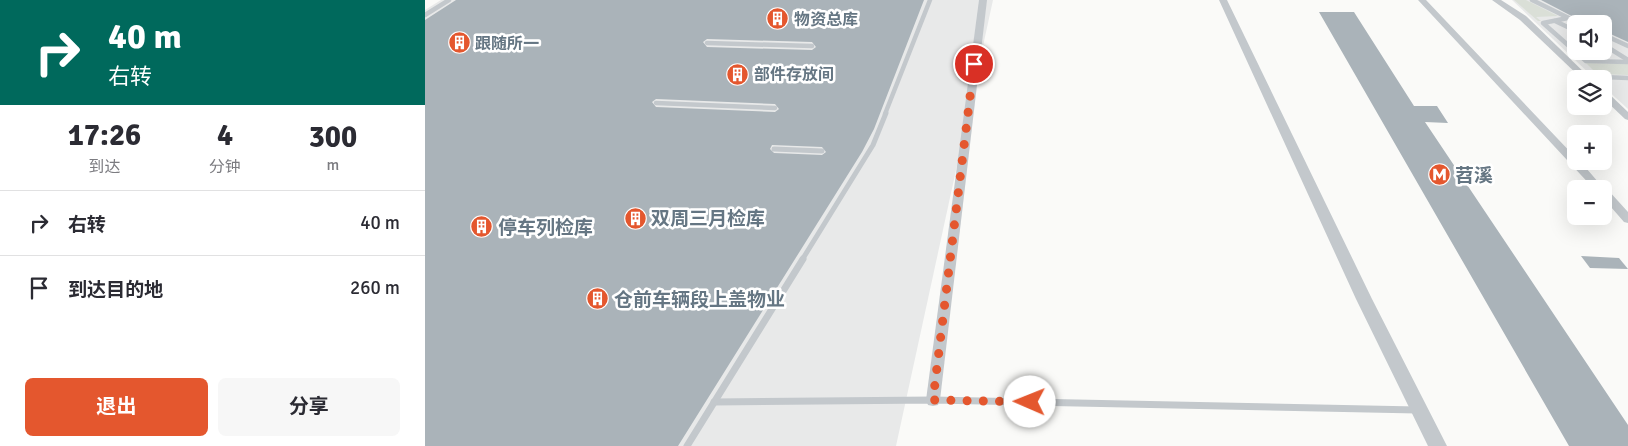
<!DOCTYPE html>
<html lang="zh">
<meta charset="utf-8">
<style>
:root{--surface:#fff;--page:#f7f7f7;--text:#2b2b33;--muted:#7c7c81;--line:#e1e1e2;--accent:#e4572e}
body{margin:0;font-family:Signika,"Noto Sans SC",sans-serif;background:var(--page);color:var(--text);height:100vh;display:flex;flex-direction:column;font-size:19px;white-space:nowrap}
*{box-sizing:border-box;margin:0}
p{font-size:16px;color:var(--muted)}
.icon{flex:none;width:28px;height:28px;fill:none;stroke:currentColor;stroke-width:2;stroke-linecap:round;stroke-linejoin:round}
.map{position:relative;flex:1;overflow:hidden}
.drawer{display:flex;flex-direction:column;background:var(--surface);width:425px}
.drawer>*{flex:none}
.banner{background:#00695c;color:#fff;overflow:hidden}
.tools{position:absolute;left:1142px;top:15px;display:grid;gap:10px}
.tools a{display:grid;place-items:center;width:45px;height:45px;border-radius:8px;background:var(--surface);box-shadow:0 5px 20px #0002;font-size:25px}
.pin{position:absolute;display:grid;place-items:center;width:42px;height:42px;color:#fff;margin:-21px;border:2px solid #fff;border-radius:50%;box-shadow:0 1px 5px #0007}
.me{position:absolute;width:55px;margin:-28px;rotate:271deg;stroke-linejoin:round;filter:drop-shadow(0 0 4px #0008)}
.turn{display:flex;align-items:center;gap:18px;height:105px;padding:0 25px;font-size:22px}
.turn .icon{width:65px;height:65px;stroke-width:2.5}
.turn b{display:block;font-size:35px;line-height:42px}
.eta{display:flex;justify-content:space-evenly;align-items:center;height:85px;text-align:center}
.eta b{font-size:30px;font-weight:700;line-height:35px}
.cta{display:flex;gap:10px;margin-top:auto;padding:10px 25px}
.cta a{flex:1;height:58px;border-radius:8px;background:var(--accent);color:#fff;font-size:20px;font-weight:700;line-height:58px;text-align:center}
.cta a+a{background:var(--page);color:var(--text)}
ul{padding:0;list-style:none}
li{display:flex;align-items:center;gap:15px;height:65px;padding:0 25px;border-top:1px solid var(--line)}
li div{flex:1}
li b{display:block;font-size:19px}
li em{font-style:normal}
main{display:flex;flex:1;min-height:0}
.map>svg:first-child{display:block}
.built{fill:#e8e9e9;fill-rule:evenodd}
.green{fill:#dadfd7}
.building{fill:#aab3b9;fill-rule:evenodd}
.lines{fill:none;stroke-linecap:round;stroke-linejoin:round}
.service-far2{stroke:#c3c8cc;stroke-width:4.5}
.service-far1{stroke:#c3c8cc;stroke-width:5}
.service{stroke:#c3c8cc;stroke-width:7}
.minor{fill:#c3c8cc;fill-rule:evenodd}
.tertiary{fill:#c3c8cc;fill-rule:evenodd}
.route{stroke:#e4572e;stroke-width:9;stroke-dasharray:0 16.2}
.labels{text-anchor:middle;stroke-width:5;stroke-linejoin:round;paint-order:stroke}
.far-poi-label{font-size:16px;font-weight:bold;fill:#657683;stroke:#fff;text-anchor:start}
.poi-label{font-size:19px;font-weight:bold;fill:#657683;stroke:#fff;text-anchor:start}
</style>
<main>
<section class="drawer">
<div class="banner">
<div class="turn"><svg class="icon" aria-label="right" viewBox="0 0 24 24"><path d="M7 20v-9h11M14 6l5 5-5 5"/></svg><div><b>40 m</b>右转</div></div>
</div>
<div class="eta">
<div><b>17:26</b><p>到达</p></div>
<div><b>4</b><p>分钟</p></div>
<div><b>300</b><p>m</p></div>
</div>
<ul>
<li><svg class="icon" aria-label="right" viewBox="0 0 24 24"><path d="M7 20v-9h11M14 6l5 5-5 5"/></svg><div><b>右转</b></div><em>40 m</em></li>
<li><svg class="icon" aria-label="arrive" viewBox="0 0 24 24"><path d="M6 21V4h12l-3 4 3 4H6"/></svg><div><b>到达目的地</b></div><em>260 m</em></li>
</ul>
<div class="cta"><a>退出</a><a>分享</a></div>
</section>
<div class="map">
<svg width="1203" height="446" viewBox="0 0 1203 446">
<rect width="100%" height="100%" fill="#fafaf8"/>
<g class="built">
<path d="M16 0H568L471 446H0V10Z"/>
<path d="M1087 0H1203V109L1179 87V79H1170ZM1151 24H1179V51H1151Z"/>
</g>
<g class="green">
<path d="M1089 0H1101L1133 16 1111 17 1116 21H1113Z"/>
<path d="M1161 63 1203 64V75L1172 74Z"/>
</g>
<g class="building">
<path d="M31 0H499L449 129 437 152 253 446H0V20ZM282 39 387 42 391 47 387 50 282 47 278 42ZM231 99 350 104 354 109 350 112 231 107 227 102ZM347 145 397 147 401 152 397 155 349 153 345 149Z"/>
<path d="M1116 0H1203V42L1179 31V24H1162Z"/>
<path d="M894 12H929L989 106H1012L1023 123 1000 122 1203 425V446H1144Z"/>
<path d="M1156 256 1194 258 1203 269 1165 268Z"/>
</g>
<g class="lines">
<g class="service-far2">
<path d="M1107 0 1156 24"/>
<path d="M0 15 24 0"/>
<path d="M1143 18 1118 23 1161 61 1203 62"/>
<path d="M1130 21 1151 31"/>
<path d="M1179 35 1203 46"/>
<path d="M282 43 387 46"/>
<path d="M1179 45 1203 60"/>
<path d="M1178 77 1203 78"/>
<path d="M231 103 350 108"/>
<path d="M460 114 505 0"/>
</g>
<g class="service-far1">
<path d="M349 149 397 151"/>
<path d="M377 260 448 145 461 113"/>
</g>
<g class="service">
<path d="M289 402 508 400 992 410"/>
<path d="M262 446 378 259"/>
</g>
<g class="minor">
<path d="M554 0H562L515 400 513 405 508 406 503 405 501 400Z"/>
<path d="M993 0H1001L1151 158V161H1155L1180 190H1183L1203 212V223L1199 222 1179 199V189H1169Z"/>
<path d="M1067 0H1076L1101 16 1166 79H1157L1095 20Z"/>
<path d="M1179 91 1182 92 1203 112V120L1200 119 1179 99Z"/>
</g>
<path class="tertiary" d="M794 0H802L947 299 1022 446H1003L931 299Z"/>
</g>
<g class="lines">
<path class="route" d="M549 64 508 400 605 402"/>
</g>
<defs>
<symbol id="building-disc" viewBox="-11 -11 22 22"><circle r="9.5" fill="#e4572e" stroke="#fff"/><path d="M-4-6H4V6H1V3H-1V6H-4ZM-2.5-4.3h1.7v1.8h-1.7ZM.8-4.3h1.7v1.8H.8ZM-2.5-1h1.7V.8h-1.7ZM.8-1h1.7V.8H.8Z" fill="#fff"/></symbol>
<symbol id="metro-disc" viewBox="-11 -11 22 22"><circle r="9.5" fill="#e4572e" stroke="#fff"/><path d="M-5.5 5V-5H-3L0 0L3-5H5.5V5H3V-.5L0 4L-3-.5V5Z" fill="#fff"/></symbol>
</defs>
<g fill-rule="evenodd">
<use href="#building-disc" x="340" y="6" width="25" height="25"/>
<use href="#building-disc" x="22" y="30" width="25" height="25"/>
<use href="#building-disc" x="300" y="62" width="25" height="25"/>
<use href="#metro-disc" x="1002" y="162" width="25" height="25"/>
<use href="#building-disc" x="198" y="206" width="25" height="25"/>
<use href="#building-disc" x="44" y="214" width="25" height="25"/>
<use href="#building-disc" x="160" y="286" width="25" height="25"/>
</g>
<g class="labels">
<g class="far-poi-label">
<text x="369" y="25">物资总库</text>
<text x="50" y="49">跟随所一</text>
<text x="329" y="80">部件存放间</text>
</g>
<g class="poi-label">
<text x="1030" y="182">苕溪</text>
<text x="226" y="225">双周三月检库</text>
<text x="73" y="234">停车列检库</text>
<text x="189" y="306">仓前车辆段上盖物业</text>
</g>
</g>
</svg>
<div class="tools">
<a><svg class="icon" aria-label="sound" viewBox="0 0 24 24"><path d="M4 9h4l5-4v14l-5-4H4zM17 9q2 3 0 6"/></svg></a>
<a><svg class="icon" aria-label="layers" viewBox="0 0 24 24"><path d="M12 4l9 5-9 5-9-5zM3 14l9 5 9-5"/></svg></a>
<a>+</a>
<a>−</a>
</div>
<div class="pin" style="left:549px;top:64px;background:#d93025"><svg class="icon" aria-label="arrive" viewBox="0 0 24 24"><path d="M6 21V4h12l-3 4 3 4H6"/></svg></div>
<svg class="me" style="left:605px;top:402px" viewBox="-20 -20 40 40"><circle r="19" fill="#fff"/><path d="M0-13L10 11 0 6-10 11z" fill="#e4572e"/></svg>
</div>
</main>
